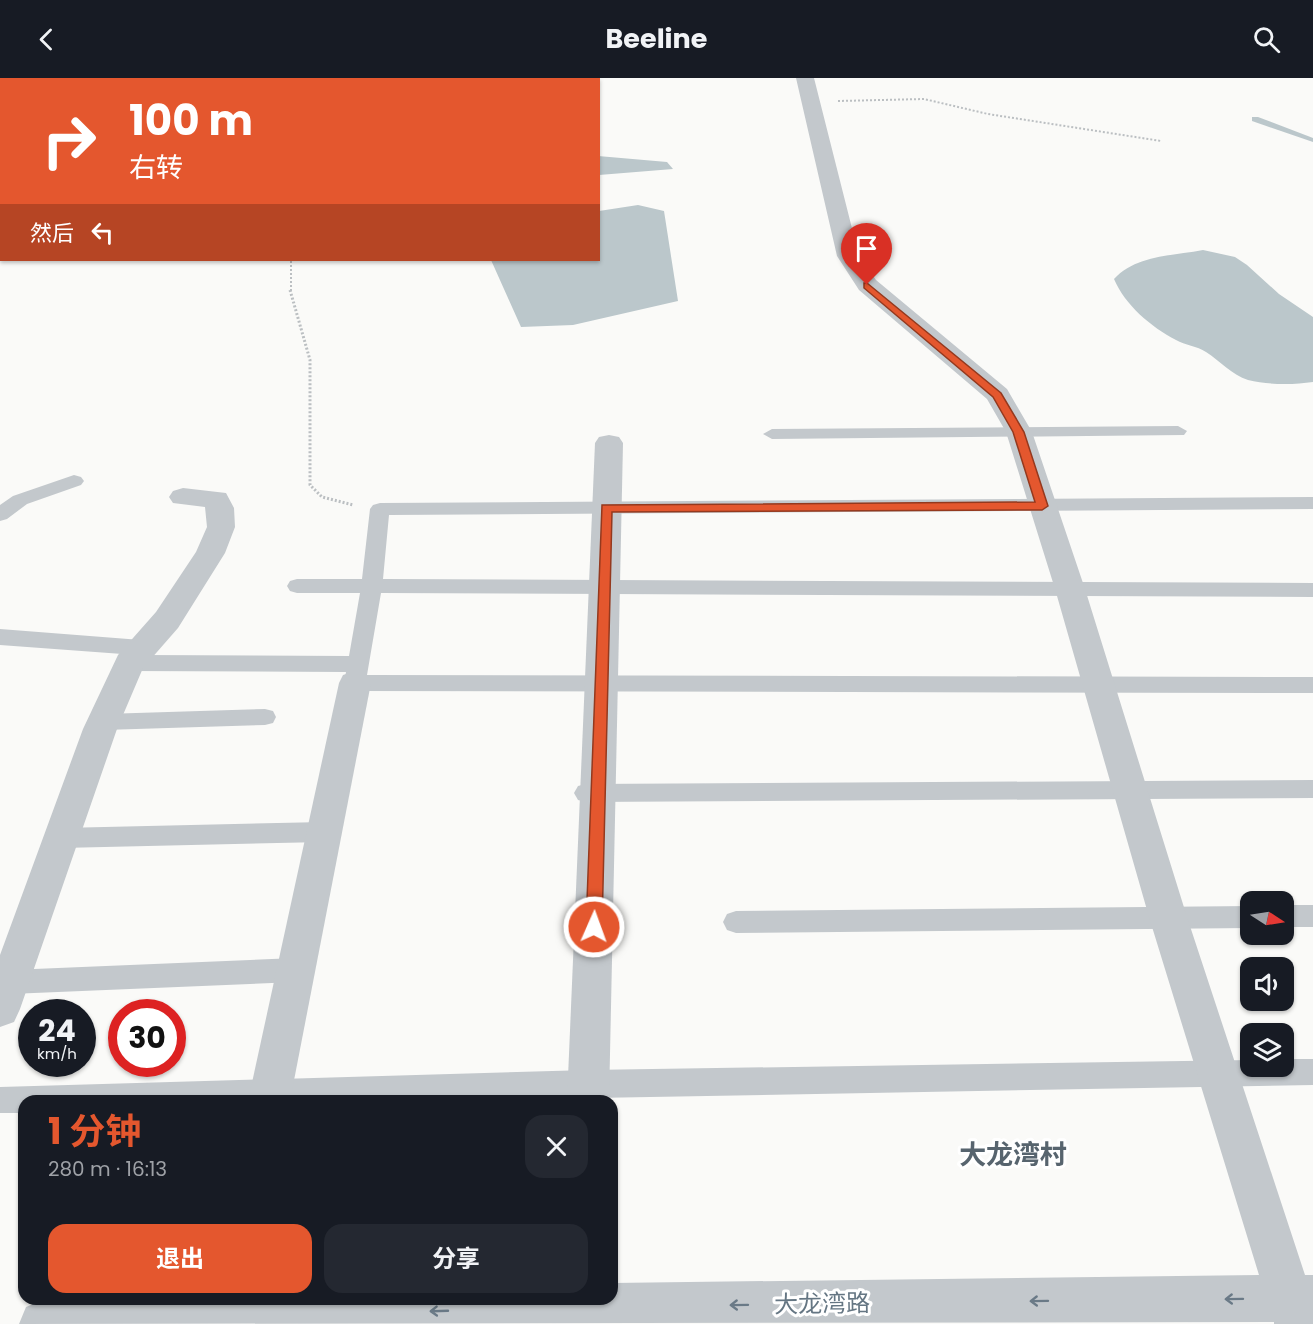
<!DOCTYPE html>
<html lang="zh">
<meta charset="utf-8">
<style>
:root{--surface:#171b24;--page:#242831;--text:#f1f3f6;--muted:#9ea1a6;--accent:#e4572e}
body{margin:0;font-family:Poppins,"Noto Sans SC",sans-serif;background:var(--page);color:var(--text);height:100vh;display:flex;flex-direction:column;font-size:22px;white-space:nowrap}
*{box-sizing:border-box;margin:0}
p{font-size:20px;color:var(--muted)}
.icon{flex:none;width:33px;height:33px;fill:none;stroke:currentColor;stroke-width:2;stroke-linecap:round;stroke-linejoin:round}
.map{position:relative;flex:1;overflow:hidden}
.drawer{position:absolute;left:18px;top:1017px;width:600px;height:210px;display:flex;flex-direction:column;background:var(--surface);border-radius:18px;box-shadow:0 2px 4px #0004}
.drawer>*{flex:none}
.hud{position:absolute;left:0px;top:0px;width:600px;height:183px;box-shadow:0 2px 4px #0004;background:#e4572e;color:#fff;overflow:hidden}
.needle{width:39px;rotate:102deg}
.tools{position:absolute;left:1240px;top:813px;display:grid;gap:12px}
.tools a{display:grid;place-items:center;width:54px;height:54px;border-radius:12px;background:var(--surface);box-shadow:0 2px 4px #0004;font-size:30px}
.speed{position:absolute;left:18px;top:921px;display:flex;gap:12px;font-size:30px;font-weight:700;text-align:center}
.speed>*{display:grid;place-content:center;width:78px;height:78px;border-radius:50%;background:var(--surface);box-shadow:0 2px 4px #0004;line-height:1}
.speed small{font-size:15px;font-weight:400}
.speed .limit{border:9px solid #d22;background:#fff;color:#111}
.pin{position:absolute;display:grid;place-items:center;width:51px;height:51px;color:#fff;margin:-62px -26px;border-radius:50% 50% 50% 0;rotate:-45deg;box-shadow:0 0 6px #0007}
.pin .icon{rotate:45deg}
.me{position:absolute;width:66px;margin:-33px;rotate:2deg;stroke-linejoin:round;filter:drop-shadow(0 0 4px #0008)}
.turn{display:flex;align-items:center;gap:21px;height:126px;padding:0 30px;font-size:27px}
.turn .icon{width:78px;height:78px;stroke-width:2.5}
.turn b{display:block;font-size:42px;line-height:51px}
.then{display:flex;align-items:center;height:57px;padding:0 30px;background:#0003;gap:12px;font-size:22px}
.round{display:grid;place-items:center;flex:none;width:63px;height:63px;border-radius:18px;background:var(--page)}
.headline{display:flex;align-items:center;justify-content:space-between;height:102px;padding:0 30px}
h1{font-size:36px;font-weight:700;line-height:45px;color:var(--accent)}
.cta{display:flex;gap:12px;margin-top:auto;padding:12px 30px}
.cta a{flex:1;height:69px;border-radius:18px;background:var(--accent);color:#fff;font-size:24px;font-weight:700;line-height:69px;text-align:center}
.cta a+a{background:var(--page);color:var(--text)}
header{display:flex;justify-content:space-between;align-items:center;height:78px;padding:0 30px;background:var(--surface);font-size:27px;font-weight:700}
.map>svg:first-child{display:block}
.water{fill:#bbc7cb}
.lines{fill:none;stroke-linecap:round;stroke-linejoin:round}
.stream{fill:#bbc7cb;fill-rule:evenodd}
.path-far1{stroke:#bbbfc2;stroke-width:2;stroke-dasharray:2 2;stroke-linecap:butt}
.path{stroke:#bbbfc2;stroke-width:3;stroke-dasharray:2 2;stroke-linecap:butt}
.lane{fill:#c3c8cc;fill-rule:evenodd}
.street{fill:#c3c8cc;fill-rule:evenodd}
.oneway{stroke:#6a7a87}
.route{fill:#e4572e;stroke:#94391e;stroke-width:1.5}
.labels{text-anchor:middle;stroke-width:6;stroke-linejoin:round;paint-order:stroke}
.near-street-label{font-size:24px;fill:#657683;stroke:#fff}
.near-quarter-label{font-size:27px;font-weight:bold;fill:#57646e;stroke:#fff}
</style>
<header><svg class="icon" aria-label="back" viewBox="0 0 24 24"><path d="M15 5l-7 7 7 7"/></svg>Beeline<svg class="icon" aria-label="search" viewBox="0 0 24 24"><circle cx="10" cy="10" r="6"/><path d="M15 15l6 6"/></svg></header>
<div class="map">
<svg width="1313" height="1246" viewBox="0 0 1313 1246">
<rect width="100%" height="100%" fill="#fafaf8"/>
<g class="water">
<path d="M598 78 667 84 673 91 599 97Z"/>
<path d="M638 127 664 133 678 223 573 247 521 249 491 182H598L599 133Z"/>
<path d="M1203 172 1235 179 1247 187 1279 216 1313 239V304C1293 307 1268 307 1248 302 1232 297 1220 283 1206 274 1197 268 1185 267 1176 262 1151 249 1125 227 1114 201 1136 177 1172 178 1203 172Z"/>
</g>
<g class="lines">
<path class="stream" d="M1252 39H1258L1313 60V64L1252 43Z"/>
<g class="path-far1">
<path d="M838 23 924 21 988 36 1161 63"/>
<path d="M291 213V182"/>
</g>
<path class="path" d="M290 212 310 282V407L322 419 353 427"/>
<g class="lane">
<path d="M1178 348 1187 353 1184 357 772 361 763 356 772 351Z"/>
<path d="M74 397 81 399 84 403 81 407 27 426 7 441 0 443V427L13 418Z"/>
<path d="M1313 419V431L389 437 383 501 1313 505V519L381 515 367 597 1313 599V615L355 613 347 611 344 605 346 594 129 593 121 591 118 585 121 579 136 577 0 567V551L141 562 149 565 152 570 149 575 142 577 349 578 360 515H297L290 513 287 508 290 503 297 501H362L370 431 373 427 380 425Z"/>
<path d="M265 631 273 633 276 639 273 645 265 647 104 652 96 650 93 644 96 638 104 636Z"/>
<path d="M1313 702V720L586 724 578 722 574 715 578 708 586 706Z"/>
<path d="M324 744 333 747 336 754 333 761 324 764 61 770 52 767 49 760 52 753 61 750Z"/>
<rect x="1284" y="827" width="29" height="22"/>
<path d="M1251 828V850L736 855 727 852 723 844 727 836 736 833Z"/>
<path d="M296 880 305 884 309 892 305 900 296 904 10 916 0 911V896L10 892Z"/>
<path d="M1284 981H1313V1007L424 1023H24V1035H0V1009L588 992 1251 982V988H1284Z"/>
</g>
<g class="street">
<path d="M796 0H814L859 178 876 202 1007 311 1032 354 1085 511 1187 839 1305 1197H1313V1246H1274V1244L19 1246 26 1229 43 1222 612 1221V1205L1259 1197 1149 839 1055 511 1006 354 987 321 859 212 837 178Z"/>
<path d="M609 357 619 359 623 365 609 1023H567L595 365 599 359Z"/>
<path d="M183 410 226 415 234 430 235 449 225 475 178 550 143 590 117 651 20 931 14 944 0 949V877L83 651 118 577 156 534 196 474 207 449 205 429 173 425 169 419 173 413Z"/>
<path d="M355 593 367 597 371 605 290 1023H248L339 605 343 597Z"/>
</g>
</g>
<defs><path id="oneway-shaft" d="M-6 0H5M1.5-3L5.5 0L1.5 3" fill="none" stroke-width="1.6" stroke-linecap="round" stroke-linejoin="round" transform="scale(1.5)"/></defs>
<g class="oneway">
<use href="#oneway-shaft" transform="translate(1234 1221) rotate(179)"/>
<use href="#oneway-shaft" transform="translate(1039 1223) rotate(179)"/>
<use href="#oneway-shaft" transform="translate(739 1227) rotate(179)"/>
<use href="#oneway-shaft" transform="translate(439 1233) rotate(178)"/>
</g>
<path class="route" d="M867 205 1001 315 1024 354 1048 428 1042 432 612 434 602 849 599 853H588L586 849 602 427 1035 424 1013 354 993 319 864 210V205Z"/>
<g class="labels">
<g class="near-street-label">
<text transform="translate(822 1226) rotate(-1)" y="8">大龙湾路</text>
</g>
<g class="near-quarter-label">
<text x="1013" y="1086">大龙湾村</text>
</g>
</g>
</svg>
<div class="tools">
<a><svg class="needle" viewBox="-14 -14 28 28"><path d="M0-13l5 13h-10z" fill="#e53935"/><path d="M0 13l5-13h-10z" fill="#9ea1a6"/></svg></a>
<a><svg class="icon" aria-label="sound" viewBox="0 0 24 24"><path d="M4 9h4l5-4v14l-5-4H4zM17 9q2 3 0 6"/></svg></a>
<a><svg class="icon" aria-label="layers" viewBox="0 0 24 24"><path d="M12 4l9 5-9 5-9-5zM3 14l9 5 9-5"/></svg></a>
</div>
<div class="speed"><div>24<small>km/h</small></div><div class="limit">30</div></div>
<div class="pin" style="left:867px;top:207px;background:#d93025"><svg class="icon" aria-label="arrive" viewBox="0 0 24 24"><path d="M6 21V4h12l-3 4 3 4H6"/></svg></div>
<svg class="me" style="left:594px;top:849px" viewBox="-20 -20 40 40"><circle r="17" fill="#e4572e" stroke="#fff" stroke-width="3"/><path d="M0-11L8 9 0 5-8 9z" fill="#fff"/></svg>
<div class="hud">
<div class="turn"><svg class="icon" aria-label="right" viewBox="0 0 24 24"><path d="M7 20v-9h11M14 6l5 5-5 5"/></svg><div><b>100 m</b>右转</div></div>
<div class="then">然后<svg class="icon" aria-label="left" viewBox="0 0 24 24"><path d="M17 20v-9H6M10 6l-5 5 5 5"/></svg></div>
</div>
<section class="drawer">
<div class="headline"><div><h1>1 分钟</h1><p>280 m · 16:13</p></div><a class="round"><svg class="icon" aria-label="close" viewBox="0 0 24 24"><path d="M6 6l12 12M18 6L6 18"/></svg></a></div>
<div class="cta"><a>退出</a><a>分享</a></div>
</section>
</div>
